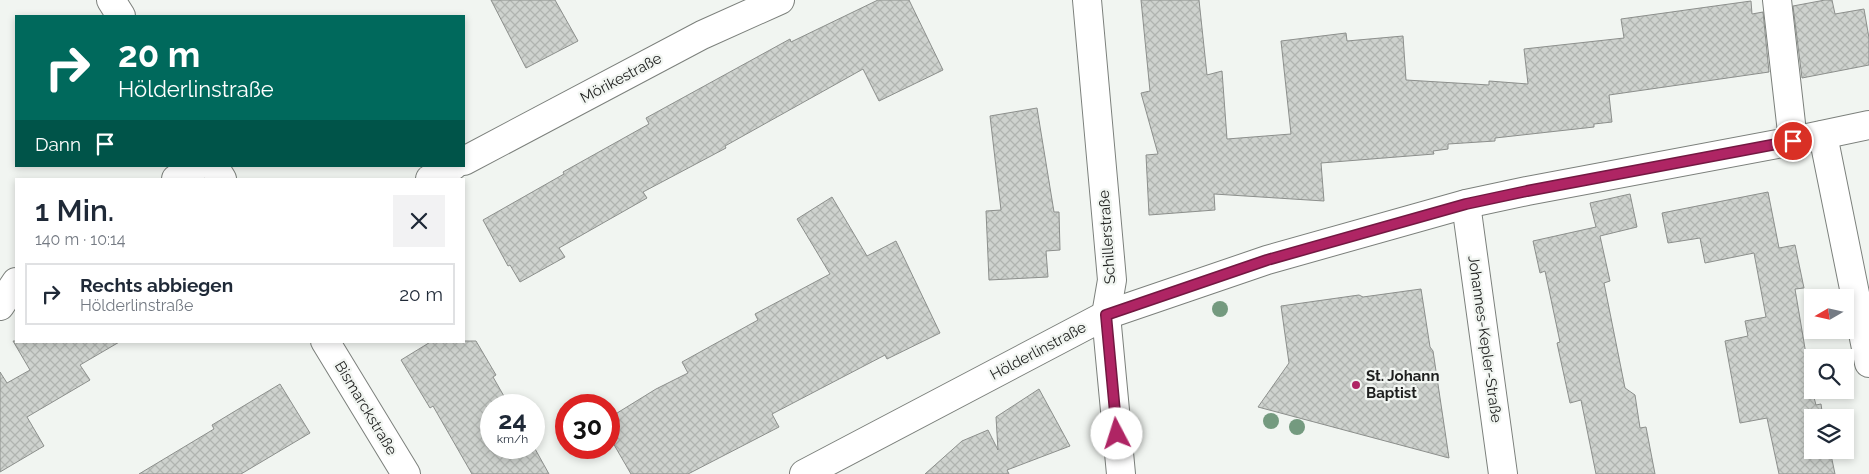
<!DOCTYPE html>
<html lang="de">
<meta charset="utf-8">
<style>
:root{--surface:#fff;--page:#f2f2f3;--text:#1f2937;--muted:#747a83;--line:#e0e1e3}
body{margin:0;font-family:Raleway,sans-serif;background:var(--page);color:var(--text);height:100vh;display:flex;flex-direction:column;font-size:19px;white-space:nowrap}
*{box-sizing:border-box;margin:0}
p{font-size:16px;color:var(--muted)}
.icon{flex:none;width:28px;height:28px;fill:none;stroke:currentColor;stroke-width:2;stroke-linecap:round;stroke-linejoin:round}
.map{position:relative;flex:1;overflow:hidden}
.side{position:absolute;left:15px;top:178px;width:450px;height:165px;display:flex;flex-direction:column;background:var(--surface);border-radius:0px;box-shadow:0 2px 8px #0003}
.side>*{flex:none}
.guide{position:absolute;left:15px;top:15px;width:450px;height:152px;border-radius:0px;box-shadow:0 2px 8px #0003;background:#00695c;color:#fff;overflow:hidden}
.needle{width:32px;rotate:261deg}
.tools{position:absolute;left:1804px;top:289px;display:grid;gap:10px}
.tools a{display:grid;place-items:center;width:50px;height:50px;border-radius:0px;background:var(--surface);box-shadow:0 2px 8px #0003;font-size:25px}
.speed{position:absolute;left:480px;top:394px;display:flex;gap:10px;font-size:25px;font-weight:700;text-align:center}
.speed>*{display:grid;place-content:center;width:65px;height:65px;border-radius:50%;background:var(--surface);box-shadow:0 2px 8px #0003;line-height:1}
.speed small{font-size:12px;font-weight:400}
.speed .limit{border:8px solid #d22;background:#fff;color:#111}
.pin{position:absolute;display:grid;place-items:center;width:42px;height:42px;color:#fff;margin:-21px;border:2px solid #fff;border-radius:50%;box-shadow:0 1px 5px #0007}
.me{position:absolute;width:55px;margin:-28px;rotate:355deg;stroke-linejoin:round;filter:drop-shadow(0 0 4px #0008)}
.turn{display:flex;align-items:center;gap:18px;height:105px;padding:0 20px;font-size:22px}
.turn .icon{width:65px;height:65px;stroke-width:2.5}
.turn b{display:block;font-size:35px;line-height:42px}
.then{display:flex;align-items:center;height:48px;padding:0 20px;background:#0003;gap:10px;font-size:19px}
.round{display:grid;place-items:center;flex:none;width:52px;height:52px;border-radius:0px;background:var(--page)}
.overview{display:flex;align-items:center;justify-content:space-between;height:85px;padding:0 20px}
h1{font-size:30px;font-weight:600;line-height:38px}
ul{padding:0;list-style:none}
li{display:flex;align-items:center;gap:15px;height:62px;margin:0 10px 8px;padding:0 10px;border:2px solid var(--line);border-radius:0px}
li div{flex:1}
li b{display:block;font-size:19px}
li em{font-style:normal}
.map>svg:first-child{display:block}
.building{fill:url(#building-cross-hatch);stroke:#8c8f8c}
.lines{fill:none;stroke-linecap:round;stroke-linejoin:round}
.minor-casing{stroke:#7c807c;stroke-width:30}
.minor{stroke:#fff;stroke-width:28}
.tree{fill:#749a7f}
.route-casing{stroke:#721841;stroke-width:12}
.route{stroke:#af2564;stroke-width:9}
.poi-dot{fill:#af2564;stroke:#f1f5f1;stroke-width:2}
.labels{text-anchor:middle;stroke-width:4.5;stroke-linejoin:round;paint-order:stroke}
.street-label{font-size:15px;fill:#1e1f1e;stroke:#f1f5f1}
.poi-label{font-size:15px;font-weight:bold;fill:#1e1f1e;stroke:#f1f5f1;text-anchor:start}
</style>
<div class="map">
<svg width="1869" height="474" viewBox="0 0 1869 474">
<defs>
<pattern id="building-cross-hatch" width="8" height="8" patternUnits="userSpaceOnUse" patternTransform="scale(1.25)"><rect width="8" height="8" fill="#ced2ce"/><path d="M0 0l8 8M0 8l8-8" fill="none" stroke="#b0b4b0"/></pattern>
</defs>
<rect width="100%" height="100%" fill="#f1f5f1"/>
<g class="building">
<path d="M491 0H555L578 41 526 68Z"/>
<path d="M878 0H909L943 70 879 101 863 69 725 146 726 148 643 192 647 198 559 248 565 257 520 282 510 265 508 266 483 220 564 174 563 172 649 124 646 118 790 39 791 42Z"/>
<path d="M1141 0H1199L1207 75 1222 71 1227 139 1291 134 1281 41 1346 33 1347 41 1403 36 1406 80 1489 85V81L1528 84 1524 49 1624 38 1621 19 1751 1 1752 14 1763 12 1769 72 1609 95 1612 122 1594 124V127L1495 138V141L1448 144V149L1433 151 1434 154 1321 163 1324 201 1214 194 1215 210 1149 215 1146 155 1158 154 1141 93 1150 91Z"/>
<path d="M1825 0H1832L1835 14 1864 9 1869 38V65L1802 78 1793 6Z"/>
<path d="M1037 108 1054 212H1059L1060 250 1046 251 1048 277 989 280 986 211 1001 210 990 116Z"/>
<path d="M1768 192 1779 248 1795 245 1804 288 1795 289 1812 390 1816 405 1821 404 1823 418H1812V450H1830L1835 474H1779L1767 418 1740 423 1725 341 1748 336 1745 321 1766 317 1754 253 1705 263 1700 238 1668 243 1662 213Z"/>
<path d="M1630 194 1637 227 1600 236 1610 281 1604 283 1625 388 1635 395 1640 428 1646 427 1655 474H1596L1581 400 1570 403 1557 343 1560 342 1545 271 1540 273 1533 241 1596 227 1590 203Z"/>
<path d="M832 197 867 256 896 241 940 333 887 359 885 355 772 414 779 427 688 474H631L609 436V418L656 389 688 373 682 362 758 320 755 314 830 274 797 219Z"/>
<path d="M1421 289 1430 347 1433 351 1449 458 1258 407 1289 363 1281 306 1359 295 1363 297Z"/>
<path d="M13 341H121L80 365 90 380 27 417 44 446 0 472V372L7 383 30 370Z"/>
<path d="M432 341H476L496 375 493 377 509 405H491V448L534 447 549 474H472L433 406 430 408 401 360Z"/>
<path d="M280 384 310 433 241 474H139L214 429 212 425Z"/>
<path d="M1039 389 1070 446 1007 470 1009 474H925L962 441 988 430 998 450 996 417Z"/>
</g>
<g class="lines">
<defs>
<g id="minor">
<path d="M111 0 121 16"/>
<path d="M1087 0 1112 280 1106 315 1121 474"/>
<path d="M1777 0 1793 141"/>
<path d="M1823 135 1869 363"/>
<path d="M464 161 702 35 780 0"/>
<path d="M214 166 222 179"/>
<path d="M176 179 197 166"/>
<path d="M430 179 453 166"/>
<path d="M1466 204 1503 474"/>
<path d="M0 306 16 282"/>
<path d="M325 341 406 474"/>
<path d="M804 474 1106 315 1267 260 1466 204 1527 191 1793 141 1869 125"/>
</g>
</defs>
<use href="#minor" class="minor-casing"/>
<use href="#minor" class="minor"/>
</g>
<g class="tree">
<circle cx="1220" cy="309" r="8"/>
<circle cx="1271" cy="421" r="8"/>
<circle cx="1297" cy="427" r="8"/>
</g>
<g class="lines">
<defs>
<path id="route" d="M1117 434 1106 315 1267 260 1466 204 1527 191 1793 141"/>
</defs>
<use href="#route" class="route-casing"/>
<use href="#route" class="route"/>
</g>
<circle class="poi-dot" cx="1356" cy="385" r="5"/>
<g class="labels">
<g class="street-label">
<text transform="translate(621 78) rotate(-28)" y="5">Mörikestraße</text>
<text transform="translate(1107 237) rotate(-94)" y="5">Schillerstraße</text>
<text transform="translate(1485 339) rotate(82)" y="5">Johannes-Kepler-Straße</text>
<text transform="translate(1038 351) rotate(-28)" y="5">Hölderlinstraße</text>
<text transform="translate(366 408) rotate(59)" y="5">Bismarckstraße</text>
</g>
<g class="poi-label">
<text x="1366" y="381">St. Johann<tspan x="1366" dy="17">Baptist</tspan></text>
</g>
</g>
</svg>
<div class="tools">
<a><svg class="needle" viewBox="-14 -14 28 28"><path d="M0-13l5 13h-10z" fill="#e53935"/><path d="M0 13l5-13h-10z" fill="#747a83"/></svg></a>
<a><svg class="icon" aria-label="search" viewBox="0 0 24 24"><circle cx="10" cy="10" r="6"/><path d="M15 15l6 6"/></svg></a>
<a><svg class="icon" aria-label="layers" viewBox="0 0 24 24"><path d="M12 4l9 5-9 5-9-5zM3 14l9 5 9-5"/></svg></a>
</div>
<div class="speed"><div>24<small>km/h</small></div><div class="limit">30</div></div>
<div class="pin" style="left:1793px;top:141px;background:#d93025"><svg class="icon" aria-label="arrive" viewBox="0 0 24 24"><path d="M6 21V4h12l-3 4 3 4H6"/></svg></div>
<svg class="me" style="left:1117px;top:434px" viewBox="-20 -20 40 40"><circle r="19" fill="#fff"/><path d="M0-13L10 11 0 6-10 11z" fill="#af2564"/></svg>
<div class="guide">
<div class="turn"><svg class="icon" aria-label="right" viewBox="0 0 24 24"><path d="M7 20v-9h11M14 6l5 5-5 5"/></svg><div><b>20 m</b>Hölderlinstraße</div></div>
<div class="then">Dann<svg class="icon" aria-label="arrive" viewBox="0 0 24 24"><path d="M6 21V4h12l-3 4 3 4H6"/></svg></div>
</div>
<section class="side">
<div class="overview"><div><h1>1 Min.</h1><p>140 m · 10:14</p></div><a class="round"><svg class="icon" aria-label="close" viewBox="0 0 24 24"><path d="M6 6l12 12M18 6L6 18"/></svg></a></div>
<ul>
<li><svg class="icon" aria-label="right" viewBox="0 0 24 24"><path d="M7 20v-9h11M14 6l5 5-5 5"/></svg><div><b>Rechts abbiegen</b><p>Hölderlinstraße</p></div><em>20 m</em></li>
</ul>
</section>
</div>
